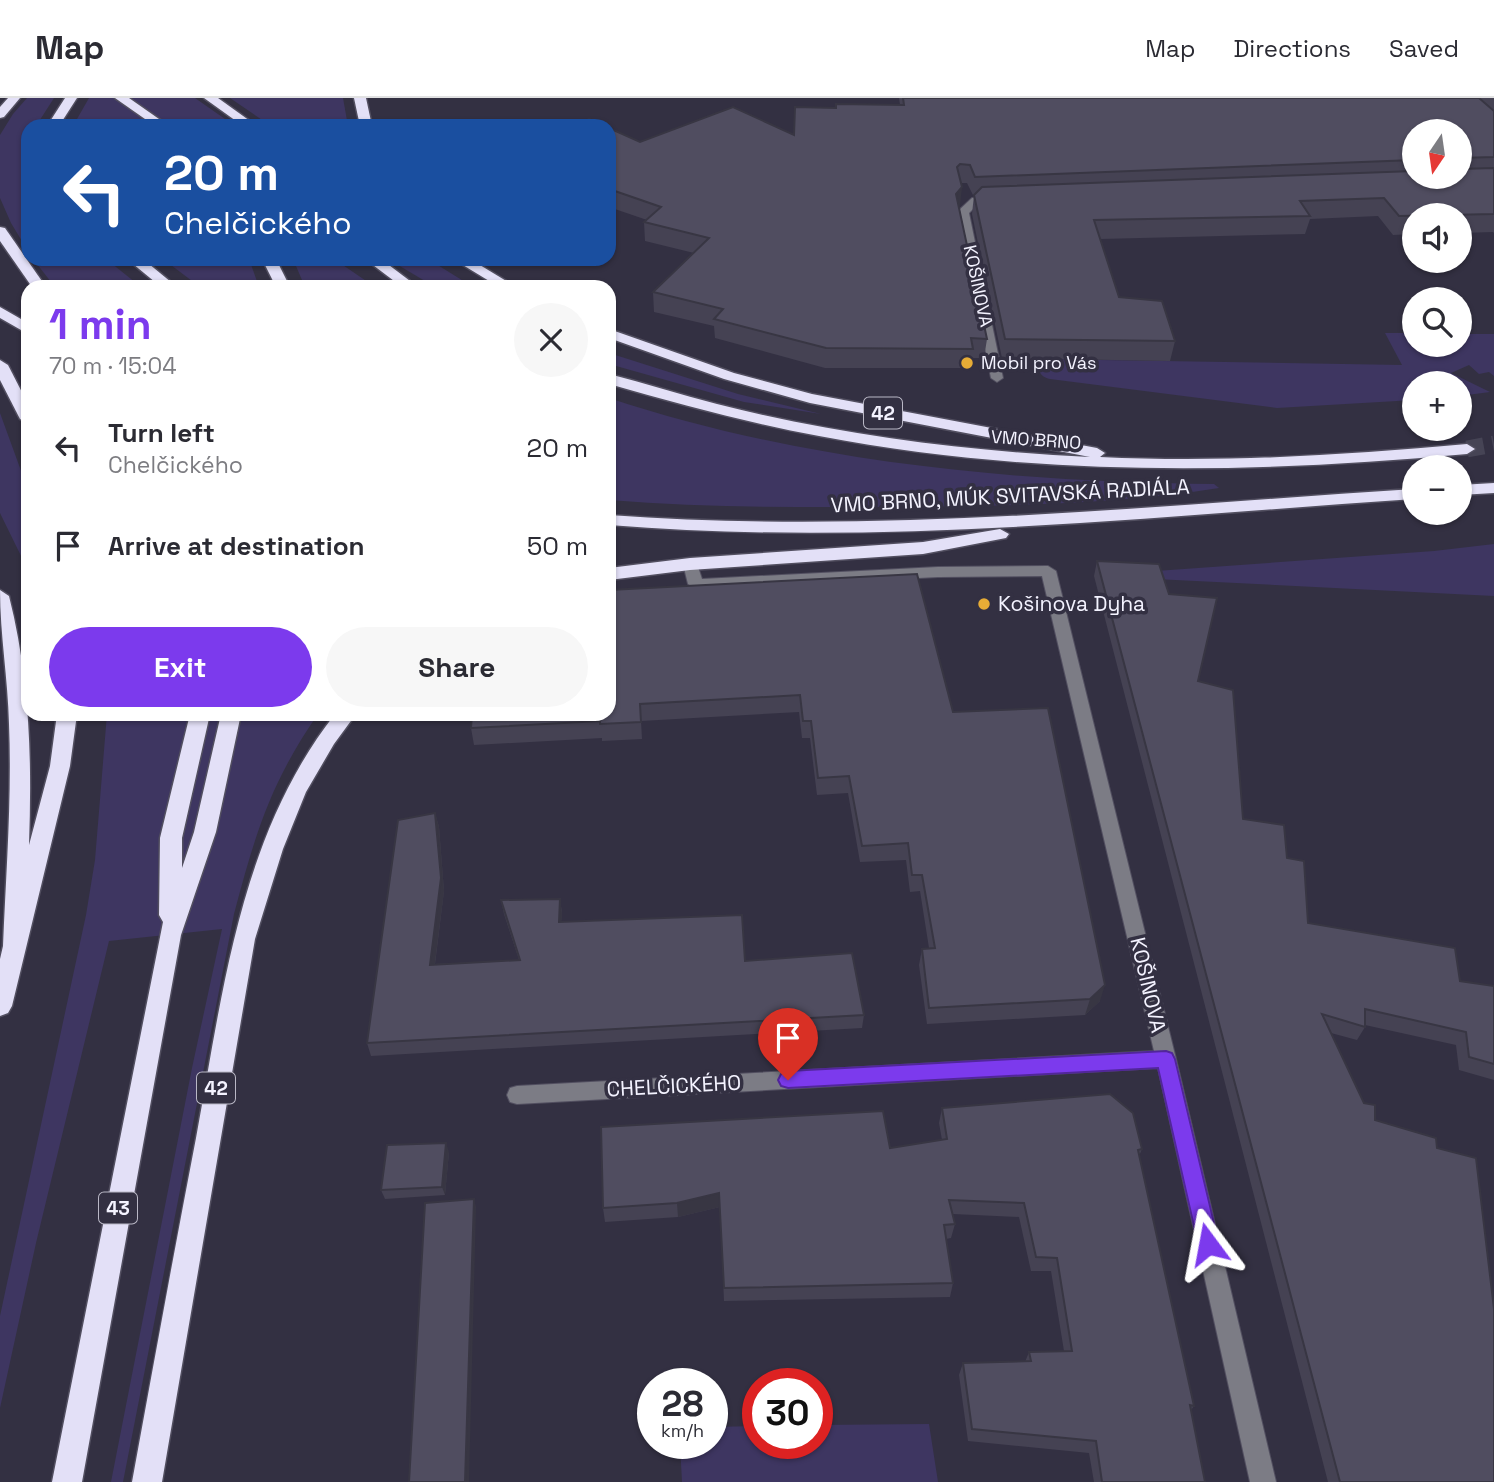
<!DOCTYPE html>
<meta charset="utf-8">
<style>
:root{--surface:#fff;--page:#f7f7f7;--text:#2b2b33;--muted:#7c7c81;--line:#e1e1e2;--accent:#7c3aed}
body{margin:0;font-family:"Space Grotesk",sans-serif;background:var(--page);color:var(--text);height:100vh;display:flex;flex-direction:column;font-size:26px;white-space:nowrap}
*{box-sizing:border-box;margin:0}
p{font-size:23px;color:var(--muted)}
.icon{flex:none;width:38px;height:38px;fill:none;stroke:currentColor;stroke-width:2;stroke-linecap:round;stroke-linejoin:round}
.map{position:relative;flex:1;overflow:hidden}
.details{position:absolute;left:21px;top:182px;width:595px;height:441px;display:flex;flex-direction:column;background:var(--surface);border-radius:21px;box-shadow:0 2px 5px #0004}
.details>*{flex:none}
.top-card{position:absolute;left:21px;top:21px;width:595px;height:147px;border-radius:21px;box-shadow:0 2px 5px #0004;background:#1a4fa0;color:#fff;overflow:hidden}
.needle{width:46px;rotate:193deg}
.fabs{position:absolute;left:1402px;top:21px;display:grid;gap:14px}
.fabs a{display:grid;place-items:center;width:70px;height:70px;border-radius:50%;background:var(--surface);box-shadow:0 2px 5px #0004;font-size:35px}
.speed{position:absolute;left:637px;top:1270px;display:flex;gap:14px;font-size:35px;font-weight:700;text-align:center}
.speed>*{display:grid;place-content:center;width:91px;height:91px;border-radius:50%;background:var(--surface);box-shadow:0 2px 5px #0004;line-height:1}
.speed small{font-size:18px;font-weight:400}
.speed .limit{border:10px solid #d22;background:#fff;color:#111}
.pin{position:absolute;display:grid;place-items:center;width:60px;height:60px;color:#fff;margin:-72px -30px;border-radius:50% 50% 50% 0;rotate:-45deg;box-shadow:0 0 7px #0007}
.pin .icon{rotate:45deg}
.me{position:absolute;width:77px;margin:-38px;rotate:347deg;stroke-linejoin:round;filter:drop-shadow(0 0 5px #0008)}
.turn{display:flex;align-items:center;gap:24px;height:147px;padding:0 28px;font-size:32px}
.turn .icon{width:91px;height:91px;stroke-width:2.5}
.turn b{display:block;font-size:49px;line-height:60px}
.round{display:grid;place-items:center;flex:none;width:74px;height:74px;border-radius:37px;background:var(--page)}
.head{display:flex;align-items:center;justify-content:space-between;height:119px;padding:0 28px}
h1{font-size:42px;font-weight:800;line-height:52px;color:var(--accent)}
.action{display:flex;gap:14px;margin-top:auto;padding:14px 28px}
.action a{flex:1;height:80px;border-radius:42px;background:var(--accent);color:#fff;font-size:28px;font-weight:800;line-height:80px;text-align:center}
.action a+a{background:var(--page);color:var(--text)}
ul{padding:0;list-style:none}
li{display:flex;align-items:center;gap:21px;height:98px;padding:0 28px}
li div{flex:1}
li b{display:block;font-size:26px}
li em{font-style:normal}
header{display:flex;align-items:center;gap:42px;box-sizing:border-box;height:98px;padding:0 35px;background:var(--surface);border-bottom:2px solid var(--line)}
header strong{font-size:33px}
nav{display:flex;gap:38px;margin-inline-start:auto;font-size:24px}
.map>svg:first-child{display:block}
.green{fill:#3e3661}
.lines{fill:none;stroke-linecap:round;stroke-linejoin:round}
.highway-tunnel{stroke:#464455;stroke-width:17;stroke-dasharray:17 9;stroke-linecap:butt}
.minor-casing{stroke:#524f60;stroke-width:2}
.highway-casing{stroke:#524f60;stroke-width:3}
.minor{fill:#7c7c85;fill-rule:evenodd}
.highway{fill:#e3e0f7;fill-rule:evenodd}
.wall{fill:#454253;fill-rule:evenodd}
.shaded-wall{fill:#383643}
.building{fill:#504d60;stroke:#383643;stroke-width:2}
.route{fill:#7c3aed;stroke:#51269a;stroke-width:2}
.poi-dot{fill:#e7ac36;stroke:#333042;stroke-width:2.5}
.labels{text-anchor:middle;stroke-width:7;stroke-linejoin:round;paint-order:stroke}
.far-street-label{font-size:18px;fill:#f4f3ff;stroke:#333042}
.far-poi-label{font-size:18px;fill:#f4f3ff;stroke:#333042;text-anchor:start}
.shield{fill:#333042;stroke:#bab8c6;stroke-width:2}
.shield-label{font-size:19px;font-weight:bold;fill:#f4f3ff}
.street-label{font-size:21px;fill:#f4f3ff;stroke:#333042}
.poi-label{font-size:21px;fill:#f4f3ff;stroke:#333042;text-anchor:start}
</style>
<header>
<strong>Map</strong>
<nav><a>Map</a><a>Directions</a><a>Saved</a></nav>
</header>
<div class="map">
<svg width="1494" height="1384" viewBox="0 0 1494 1384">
<rect width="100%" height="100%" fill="#333042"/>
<g class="green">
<path d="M27 0H54L36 28H28V153L11 125 0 100V37L13 16Z"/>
<path d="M89 0H195L235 28H203L198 25 188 28H73Z"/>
<path d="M230 0H343L348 28H271Z"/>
<path d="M33 161H106L141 189H55Z"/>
<path d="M163 161H249L259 189H200Z"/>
<path d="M293 161H334L375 189H305Z"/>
<path d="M388 161H428L473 189H435Z"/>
<path d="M1385 235H1414V247H1460V236H1494V278L1489 274 1479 276 1469 267 1451 275 1490 294 1460 298V285H1414V302L1277 310 1050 281C1038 278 1039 272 1038 261L1402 267Z"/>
<path d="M609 255 738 296 821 316 744 304 609 266Z"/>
<path d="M609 300C802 364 1011 384 1214 386L1219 390C1111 407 999 408 890 409 796 409 703 410 609 402Z"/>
<path d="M0 315 28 392V479L23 462 0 415Z"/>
<path d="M1494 446V498L1155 481 1156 473 1434 453Z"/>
<path d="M107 616H318C270 685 255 737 234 816L123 1384H111L192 970 222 831 109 843 36 1145 0 1310V1218L86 817 95 762Z"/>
<path d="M929 1326 938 1384H682L680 1346H712V1329L758 1328V1346H817V1327Z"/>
</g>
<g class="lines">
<path class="highway-tunnel" d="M1467 351 1494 346"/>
<defs>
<g id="minor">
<path d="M994 98 998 99V103L979 105 969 115 1003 280 997 284 991 280 957 114 972 100Z"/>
<path d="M690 461 697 466 702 481 938 469 1048 468 1056 473 1176 961 1276 1384H1250L1158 970 517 1006 510 1004 507 997 510 990 517 988 1154 953 1042 478 938 479 696 491 688 486 683 466Z"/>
</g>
<g id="highway">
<path d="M8 0H20L4 19 0 20V9Z"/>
<path d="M65 0H77L59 28H47Z"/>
<path d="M115 0H129L169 28H155Z"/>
<path d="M204 0H218L257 28H243Z"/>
<path d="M354 0H366L372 28H360Z"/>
<path d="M0 129 5 130 46 189H32L0 143Z"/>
<path d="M127 161H143L177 189H161Z"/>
<path d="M262 161H276L290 189H276Z"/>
<path d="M365 161H381L418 189H402Z"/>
<path d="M453 161H470L516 189H499Z"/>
<path d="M0 209 28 225V236L0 220Z"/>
<path d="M609 231 734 275 812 296 1097 350 1105 355 1100 359C1223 365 1345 357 1467 346L1475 351 1467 356C1251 376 1034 379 819 338 748 325 679 306 609 286V276C645 285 681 297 717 306 839 337 965 353 1090 359L810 305 724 281 609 240Z"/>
<path d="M0 262 8 267 28 306V326L20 321 0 282Z"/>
<path d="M1494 385V395L1460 397V387Z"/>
<path d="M1414 391V401C1146 419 878 449 609 427V417C878 437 1146 408 1414 391Z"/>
<path d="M1000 431 1009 436 1006 440 923 456 690 472 609 482V470L690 460 923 444Z"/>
<path d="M0 492 9 498C30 581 32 662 29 747L50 668 57 616H77L70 668 12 908 8 915 0 918V861L3 848C6 774 12 700 9 626 8 581 0 537 0 492Z"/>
<path d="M190 616H210L182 740V770L194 734 221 616H241L216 734 181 837 82 1384H52L163 824 159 817 160 740Z"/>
<path d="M335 616H356L334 646 306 694 283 751 255 841 162 1384H132C153 1269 174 1154 196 1040 223 893 240 737 335 616Z"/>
</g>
</defs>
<use href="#minor" class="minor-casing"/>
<use href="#highway" class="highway-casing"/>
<use href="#minor" class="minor"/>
<use href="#highway" class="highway"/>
</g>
<g class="wall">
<path d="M899 0H1494V135L1493 134 1460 135V117H1414V136L1393 137 1378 118 1310 121 1305 136 1100 141 1119 199 1175 243 1170 263 1002 260 972 116 974 97H973L967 85H961L959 108 987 241 984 260H972L971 270H825L715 240 714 228 654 214 653 194 694 155 645 143 644 124 647 122 609 109V30L640 44 794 37 835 10 900 7ZM1414 33H1460V79H1414Z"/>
<path d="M1097 463 1198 583 1243 721 1287 760 1308 825 1460 883 1494 888V982L1459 972 1456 947 1365 927V929L1357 942 1331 935 1364 1005 1375 1022 1437 1050 1494 1384H1328L1094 478Z"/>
<path d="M609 492 953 614 1100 903 1085 917 927 926 919 867 922 851 929 850 920 793 910 794 906 762 860 764 848 695 817 697 810 640H802L799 614 641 623 642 641 602 643V640L474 647 471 630Z"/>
<path d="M435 715 439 729 444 793 435 866 519 862 504 816 501 802 560 801 562 815 561 824 745 863 864 917 862 930 371 958 367 945Z"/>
<path d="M942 1010 1142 1051 1139 1058 1194 1308 1191 1312 1205 1384H1094L1089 1355 968 1343 959 1277 963 1265 1025 1264 1029 1254 1064 1253 1051 1173H1031L1019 1119 953 1116 955 1126 951 1140 946 1141 953 1185 950 1199 724 1203 720 1109 678 1119 605 1124 603 1110 890 1050 942 1042 939 1025Z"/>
<path d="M449 1054 445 1097 385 1101 381 1092Z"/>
</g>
<g class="shaded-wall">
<path d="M962 89 960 107 954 115 956 96Z"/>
<path d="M435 715 439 729 444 793 433 880 430 867Z"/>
<path d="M560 801 562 815 561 838 559 824Z"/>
<path d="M1105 887 1100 903 1085 917 1090 901Z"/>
<path d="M446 1045 449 1054 445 1097 442 1089Z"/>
<path d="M719 1095 720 1109 678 1119 677 1105Z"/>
<path d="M474 1101 476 1109 469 1384H465Z"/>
</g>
<g class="building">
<path d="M903 0H1479L1494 13V59L1460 60V33H1414V62L975 79 970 67 960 66 957 69 962 89 956 96 987 241 971 240 973 251 826 250 714 221 723 211 653 194 709 140 644 124 661 109 609 91V30L640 44 733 9 794 37 795 9 836 10V6L904 7Z"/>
<path d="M589 21 605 28H571Z"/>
<path d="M1494 70V116L1399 118 1384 100 1300 103 1310 118 1094 122 1119 199 1162 203 1175 243 1005 241 974 97 982 89 1414 73V79H1460V71Z"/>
<path d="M1097 463 1159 466 1169 496 1217 500 1198 583 1233 592 1243 721 1284 727 1287 760 1304 763 1308 825 1455 850 1460 883 1494 888V966L1469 959 1466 934 1365 911V929L1322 916 1364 1005 1375 1007V1022L1436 1040 1437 1050 1476 1060 1494 1211V1384H1340Z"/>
<path d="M917 476 953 614 1048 610 1105 887 1090 901 929 910 922 851 935 850 922 777H912L908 745 862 748 849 678 818 680 811 623H803L800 597 640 606 641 624 600 626V623L471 630 472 616H609V492Z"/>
<path d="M435 715 441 780 430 867 520 862 501 802 560 801 559 824 742 817 745 863 852 855 864 917 367 945 398 722Z"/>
<path d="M1110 996 1133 1015 1142 1051 1138 1052 1194 1308 1190 1307 1205 1384H1102L1096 1343 972 1331 963 1265 1031 1263 1029 1254 1072 1253 1057 1160 1036 1159 1024 1105 949 1102 955 1126 944 1127 953 1185 724 1190 719 1095 677 1105 603 1110 601 1029 883 1013 890 1050 947 1041 942 1010Z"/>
<path d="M446 1045 442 1089 381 1092 387 1047Z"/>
<path d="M474 1101 465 1384H409L425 1105Z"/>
</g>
<path class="route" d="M1166 953 1172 955 1175 961 1219 1146 1216 1153 1208 1156 1201 1153 1198 1146 1158 970 788 990 781 988 778 982 781 976 788 973Z"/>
<g class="poi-dot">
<circle cx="967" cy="265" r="7"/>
<circle cx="984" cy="506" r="7"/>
</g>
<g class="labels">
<g class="far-street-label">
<text transform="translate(978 188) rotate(78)" y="6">KOŠINOVA</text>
<text transform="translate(1036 342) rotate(4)" y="6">VMO BRNO</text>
</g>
<g class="far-poi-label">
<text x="981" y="271">Mobil pro Vás</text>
</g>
<g class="shield">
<rect x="864" y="299.5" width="38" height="31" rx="5"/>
<rect x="197" y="974.5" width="38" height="31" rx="5"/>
<rect x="99" y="1094.5" width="38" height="31" rx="5"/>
</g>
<g class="shield-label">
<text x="883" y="322">42</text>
<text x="216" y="997">42</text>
<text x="118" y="1117">43</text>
</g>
<g class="street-label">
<text transform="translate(1010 398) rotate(-3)" y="7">VMO BRNO, MÚK SVITAVSKÁ RADIÁLA</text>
<text transform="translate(1148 887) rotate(77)" y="7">KOŠINOVA</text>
<text transform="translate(674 988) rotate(-3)" y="7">CHELČICKÉHO</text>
</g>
<g class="poi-label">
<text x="998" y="513">Košinova Dyha</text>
</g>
</g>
</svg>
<div class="fabs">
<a><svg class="needle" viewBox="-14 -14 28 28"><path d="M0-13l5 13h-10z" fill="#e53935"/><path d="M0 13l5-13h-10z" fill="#7c7c81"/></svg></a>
<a><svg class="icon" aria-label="sound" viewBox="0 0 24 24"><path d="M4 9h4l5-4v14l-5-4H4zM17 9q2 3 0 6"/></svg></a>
<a><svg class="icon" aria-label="search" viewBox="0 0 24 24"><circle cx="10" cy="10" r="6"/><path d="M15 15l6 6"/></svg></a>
<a>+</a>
<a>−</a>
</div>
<div class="speed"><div>28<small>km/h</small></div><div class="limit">30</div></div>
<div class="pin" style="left:788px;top:982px;background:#d93025"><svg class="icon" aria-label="arrive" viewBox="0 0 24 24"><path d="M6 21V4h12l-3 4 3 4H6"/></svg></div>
<svg class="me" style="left:1208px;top:1146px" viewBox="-20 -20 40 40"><path d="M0-17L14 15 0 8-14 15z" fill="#7c3aed" stroke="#fff" stroke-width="4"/></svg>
<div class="top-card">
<div class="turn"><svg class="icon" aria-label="left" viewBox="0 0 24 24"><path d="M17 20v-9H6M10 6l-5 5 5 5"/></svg><div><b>20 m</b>Chelčického</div></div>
</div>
<section class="details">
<div class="head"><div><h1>1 min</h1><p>70 m · 15:04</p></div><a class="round"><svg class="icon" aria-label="close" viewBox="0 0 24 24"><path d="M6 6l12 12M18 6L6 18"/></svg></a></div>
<ul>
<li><svg class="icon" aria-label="left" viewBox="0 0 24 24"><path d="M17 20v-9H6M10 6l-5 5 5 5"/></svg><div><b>Turn left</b><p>Chelčického</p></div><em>20 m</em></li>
<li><svg class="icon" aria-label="arrive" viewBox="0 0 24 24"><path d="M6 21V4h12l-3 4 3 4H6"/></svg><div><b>Arrive at destination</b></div><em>50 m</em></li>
</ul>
<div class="action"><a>Exit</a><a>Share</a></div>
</section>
</div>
